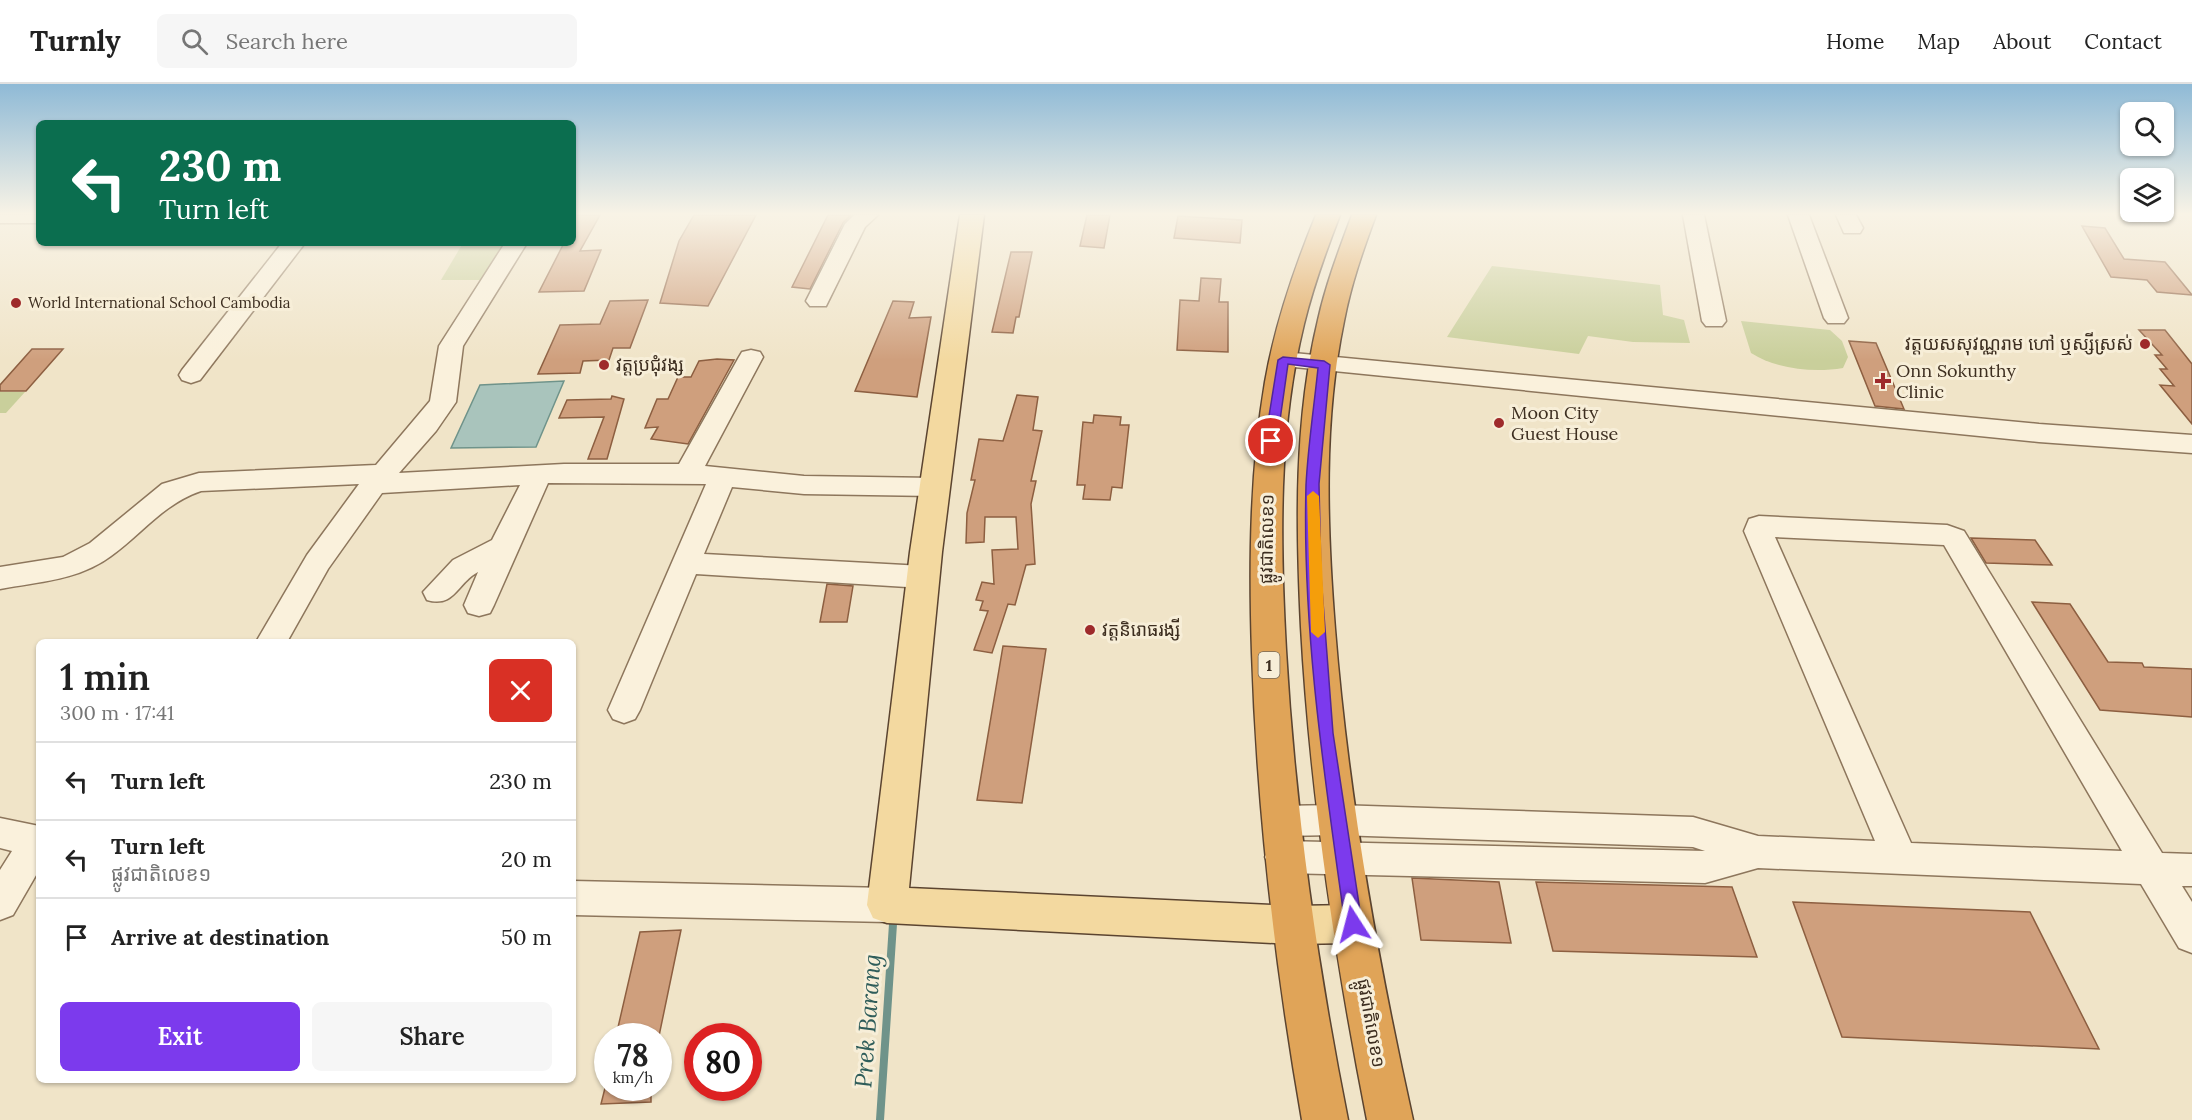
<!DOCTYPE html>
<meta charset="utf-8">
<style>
:root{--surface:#fff;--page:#f6f6f6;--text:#222;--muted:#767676;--line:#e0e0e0;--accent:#7c3aed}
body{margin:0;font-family:Lora,"Noto Sans Khmer",serif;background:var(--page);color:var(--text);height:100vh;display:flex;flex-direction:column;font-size:22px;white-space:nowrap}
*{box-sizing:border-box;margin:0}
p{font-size:20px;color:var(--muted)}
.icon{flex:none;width:33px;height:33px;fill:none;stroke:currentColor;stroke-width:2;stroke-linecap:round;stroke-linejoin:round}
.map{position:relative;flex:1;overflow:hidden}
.drawer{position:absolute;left:36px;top:555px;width:540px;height:444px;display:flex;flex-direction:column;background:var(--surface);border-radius:9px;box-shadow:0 2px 4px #0004}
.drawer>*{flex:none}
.top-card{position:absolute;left:36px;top:36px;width:540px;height:126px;border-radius:9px;box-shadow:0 2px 4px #0004;background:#0b6e4f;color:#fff;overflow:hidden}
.controls{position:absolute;left:2120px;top:18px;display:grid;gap:12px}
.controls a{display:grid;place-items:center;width:54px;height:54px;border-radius:9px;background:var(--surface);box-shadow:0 2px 4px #0004;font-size:30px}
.speed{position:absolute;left:594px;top:939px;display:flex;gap:12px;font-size:30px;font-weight:700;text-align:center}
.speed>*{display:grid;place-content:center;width:78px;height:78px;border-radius:50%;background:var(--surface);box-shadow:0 2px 4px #0004;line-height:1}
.speed small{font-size:15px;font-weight:400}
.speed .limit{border:9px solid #d22;background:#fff;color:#111}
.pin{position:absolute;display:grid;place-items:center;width:51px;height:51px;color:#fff;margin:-26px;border:3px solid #fff;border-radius:50%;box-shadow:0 2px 6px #0007}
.me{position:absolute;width:66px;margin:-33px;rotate:351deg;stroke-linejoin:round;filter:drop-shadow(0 0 4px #0008)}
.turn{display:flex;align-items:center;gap:21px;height:126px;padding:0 24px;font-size:27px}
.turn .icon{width:78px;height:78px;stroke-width:2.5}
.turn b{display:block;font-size:42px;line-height:51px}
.round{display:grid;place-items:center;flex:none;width:63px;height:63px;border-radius:9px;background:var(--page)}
.overview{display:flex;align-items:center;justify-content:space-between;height:102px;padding:0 24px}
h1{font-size:36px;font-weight:600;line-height:45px}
.cta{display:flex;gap:12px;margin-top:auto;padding:12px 24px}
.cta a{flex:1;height:69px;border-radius:9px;background:var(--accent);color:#fff;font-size:24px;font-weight:600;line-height:69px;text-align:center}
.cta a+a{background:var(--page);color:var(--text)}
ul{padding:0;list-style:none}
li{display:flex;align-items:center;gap:18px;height:78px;padding:0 24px;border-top:2px solid var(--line)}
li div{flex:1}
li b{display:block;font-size:22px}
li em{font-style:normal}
header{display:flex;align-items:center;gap:36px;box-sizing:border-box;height:84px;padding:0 30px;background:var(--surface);border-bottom:2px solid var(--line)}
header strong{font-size:28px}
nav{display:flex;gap:33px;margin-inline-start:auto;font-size:21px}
.search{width:420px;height:54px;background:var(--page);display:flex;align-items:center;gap:15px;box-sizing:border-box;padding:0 21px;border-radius:9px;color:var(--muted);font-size:22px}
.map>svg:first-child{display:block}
.green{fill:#c9cf9b}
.water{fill:#a9c4bc;stroke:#6f938a;stroke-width:1.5}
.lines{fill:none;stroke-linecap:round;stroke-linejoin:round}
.stream{stroke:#6f938a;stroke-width:8}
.building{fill:#cf9f7d;stroke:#8d5f41;stroke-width:1.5}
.minor-casing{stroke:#8d765c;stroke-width:3}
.major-casing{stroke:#5b4430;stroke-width:3}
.highway-casing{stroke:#5b4430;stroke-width:3}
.minor{fill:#faf1dc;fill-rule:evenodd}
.major{fill:#f3d9a0;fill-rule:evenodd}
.highway{fill:#e0a458;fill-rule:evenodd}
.route{fill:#7c3aed;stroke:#51269a;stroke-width:1.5}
.slow{fill:#f59e0b}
.poi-dot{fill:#9e2a2b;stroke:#f7eed8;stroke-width:2}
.labels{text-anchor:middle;stroke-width:6;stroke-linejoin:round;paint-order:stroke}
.far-poi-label{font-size:15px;fill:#3d2e20;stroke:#f7eed8;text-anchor:start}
.shield{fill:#f7eed8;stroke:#756857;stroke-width:1.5}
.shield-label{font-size:16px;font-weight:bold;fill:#3d2e20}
.poi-label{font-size:18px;fill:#3d2e20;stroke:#f7eed8;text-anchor:start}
.street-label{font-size:18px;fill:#3d2e20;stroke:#f7eed8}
.near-water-label{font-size:24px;font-style:italic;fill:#2f5d5a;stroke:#f7eed8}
</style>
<header>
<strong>Turnly</strong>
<div class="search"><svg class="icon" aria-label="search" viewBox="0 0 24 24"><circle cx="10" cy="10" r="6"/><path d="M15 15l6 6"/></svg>Search here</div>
<nav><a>Home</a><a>Map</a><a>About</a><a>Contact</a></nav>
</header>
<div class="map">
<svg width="2192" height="1036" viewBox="0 0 2192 1036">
<rect width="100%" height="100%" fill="#f0e4c8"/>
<g class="green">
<path d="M463 159H503L482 196H441Z"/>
<path d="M1492 182 1660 201 1663 231 1684 236 1690 259 1633 258 1588 252 1579 270 1447 253Z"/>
<path d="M1741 237 1830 246 1842 257 1848 273 1843 284C1813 289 1776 285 1751 269Z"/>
<path d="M0 308H25L6 329H0Z"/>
</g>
<path class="water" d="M564 297 536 363 451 364 480 301Z"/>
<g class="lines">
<path class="stream" d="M880 1036 893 840"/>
</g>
<g class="building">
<path d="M573 131H600L580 167 601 166 584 207 539 208 564 159H573Z"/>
<path d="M694 131H756L708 222 660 219 679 157Z"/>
<path d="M828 131H851L843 139 810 205 792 203Z"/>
<path d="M1087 131H1110L1104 164 1080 162Z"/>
<path d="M1178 132 1242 136 1240 159 1174 154Z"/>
<path d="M2082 142 2105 144 2124 175 2165 178 2192 211 2157 208 2147 196 2111 193Z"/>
<path d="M1011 168H1032L1019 233H1016L1013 249 992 248Z"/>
<path d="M1201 194 1221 195 1219 218H1228V268L1177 266 1180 216 1199 217Z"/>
<path d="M648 216 630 264H613L609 276 583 277 580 289 538 290 560 241 600 240 610 217Z"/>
<path d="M893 217 914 218 909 234 931 233 917 313 855 307Z"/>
<path d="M2139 246H2165L2192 280V340L2160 301 2174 302 2160 285H2167L2155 271H2162Z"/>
<path d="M1849 257 1876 259 1904 325 1875 322Z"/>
<path d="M32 265H63L26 307H0V301Z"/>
<path d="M717 275 734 276 688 360 651 355 658 343 645 344 657 315H668L678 293H691L699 277Z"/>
<path d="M1017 311 1038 313 1033 346 1042 347 1031 397H1036L1031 420 1035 480 1026 481 1015 521 1008 520 992 569 974 566 988 527 980 526 983 517 976 516 982 498 994 500 992 466 1018 465 1016 433H985L984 458 966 459 967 429 975 396H971L979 355 1003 357Z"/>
<path d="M612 312 624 315 607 375H588L604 333 559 334 567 316 611 315Z"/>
<path d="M1094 331 1121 333 1120 341H1129L1122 404 1112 403 1110 416 1083 415 1085 401H1077L1083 338 1093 339Z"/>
<path d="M1971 454 2035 456 2052 481 1986 479Z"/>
<path d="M827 500 853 502 847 538H820Z"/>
<path d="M2032 518 2070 520 2108 578 2142 579 2144 583 2192 585V633L2100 626Z"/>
<path d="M1003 562 1046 565 1022 719 977 716Z"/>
<path d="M1412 794 1499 798 1511 859 1421 856Z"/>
<path d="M1536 798 1732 803 1757 873 1553 867Z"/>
<path d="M1793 818 2030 828 2099 965 1842 953Z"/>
<path d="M681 846 659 952H616L640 848Z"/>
<path d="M605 1004H651V1018L601 1020Z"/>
</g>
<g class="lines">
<defs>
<g id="minor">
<rect x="0" y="131" width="39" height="8"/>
<path d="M854 131H878L865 143 826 222H810L806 217 845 140Z"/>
<path d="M1683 131H1704L1726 237 1722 242H1706L1702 237Z"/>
<path d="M1788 131H1809L1848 234 1844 239H1828L1824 234Z"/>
<path d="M1836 131H1856L1863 144 1860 149H1844Z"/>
<path d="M282 159H305L200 296 191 299 182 296 179 291 182 286Z"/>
<path d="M505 159H527L463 262 456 318 436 347 399 389 564 380H679L739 273 742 268 751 266 760 268 763 273 705 382 804 392 934 394 944 396 948 403 944 410 934 412 804 410 732 403 704 470 923 482 933 485 938 493 933 501 923 504 696 490 640 626 635 635 624 639 613 635 608 626 706 400 548 399 494 521 490 529 479 532 468 529 464 521 478 488C457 499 455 524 427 516L423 508 453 476 492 456 520 401 382 409 328 485 287 558H256L307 471 359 400 201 407C163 420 142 450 111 472 79 496 38 498 0 505V483L63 473 90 459 162 400 199 389 376 381 430 317 439 262Z"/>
<path d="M1283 268 2039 340 2192 351V369L2039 358 1274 281 1271 276 1274 271Z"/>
<path d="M1759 432 1947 441 1964 447 2162 769 2192 770V802H2182L2192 818V869L2179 864 2141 800 1758 784 1705 799 1283 789 1270 784 1265 773 1270 762 1283 757 1705 767 1693 763 1337 751 1280 752 1268 748 1263 737 1268 726 1280 722 1337 721 1693 733 1758 752 1875 757 1744 447 1749 435ZM1775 453 1944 461 2122 767 1911 759Z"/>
<path d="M0 734 39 742V786L13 831 0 836V786L12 767 0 764Z"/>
<path d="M573 797 887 804 900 809 905 821 900 833 887 838 573 831Z"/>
</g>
<path id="major" d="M960 131H984L942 468 909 804 1292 822 1353 821 1367 827 1373 840 1367 853 1353 859 1292 860 887 839 873 834 867 821 910 468Z"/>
<g id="highway">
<path d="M1316 131H1340C1326 167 1313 203 1304 240 1278 346 1280 458 1286 566 1295 724 1317 881 1348 1036H1302C1275 881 1257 726 1252 569 1249 479 1250 387 1265 298 1275 240 1294 185 1316 131Z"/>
<path d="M1352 131H1376C1363 166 1351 200 1344 237 1323 338 1327 443 1335 545 1348 710 1377 874 1413 1036H1367C1335 873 1310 709 1301 543 1296 441 1294 336 1318 236 1326 200 1339 166 1352 131Z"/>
</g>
</defs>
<use href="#minor" class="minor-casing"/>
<use href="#major" class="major-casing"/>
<use href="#highway" class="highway-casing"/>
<use href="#minor" class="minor"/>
<use href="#major" class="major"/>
<use href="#highway" class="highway"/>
</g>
<linearGradient id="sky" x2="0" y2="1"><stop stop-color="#8fbad6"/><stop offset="0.47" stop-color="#f8f3e6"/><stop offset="1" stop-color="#f8f3e6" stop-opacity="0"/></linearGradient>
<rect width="2192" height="276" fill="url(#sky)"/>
<path class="route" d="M1283 273 1324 277 1330 281 1319 400 1321 492 1333 649 1362 840 1359 846 1353 848 1347 846 1345 840C1325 695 1302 548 1306 401 1308 362 1314 323 1318 284L1288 280 1277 357 1271 361 1267 360 1265 357 1278 276Z"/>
<path class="slow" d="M1313 407 1319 412 1325 548 1318 554 1311 548 1307 412Z"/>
<g class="poi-dot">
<circle cx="16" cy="219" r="6"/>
<circle cx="2145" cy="260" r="6"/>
<circle cx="604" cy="281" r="6"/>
<path d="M1880 288h6v6h6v6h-6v6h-6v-6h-6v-6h6z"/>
<circle cx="1499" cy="339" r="6"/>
<circle cx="1090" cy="546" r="6"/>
</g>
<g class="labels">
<g class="far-poi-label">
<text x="28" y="224">World International School Cambodia</text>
</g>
<rect class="shield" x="1258.5" y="568" width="21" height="26" rx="4.5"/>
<g class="shield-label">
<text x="1269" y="587">1</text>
</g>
<g class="poi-label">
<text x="2133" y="266" text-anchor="end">វត្តយសសុវណ្ណរាម ហៅ ឬស្សីស្រស់</text>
<text x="616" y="287">វត្តប្រជុំវង្ស</text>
<text x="1896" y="293">Onn Sokunthy<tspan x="1896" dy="21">Clinic</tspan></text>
<text x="1511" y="335">Moon City<tspan x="1511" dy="21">Guest House</tspan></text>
<text x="1102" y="552">វត្តនិរោធរង្សី</text>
</g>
<g class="street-label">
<text transform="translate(1267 455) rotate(-89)" y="6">ផ្លូវជាតិលេខ១</text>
<text transform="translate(1371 939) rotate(80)" y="6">ផ្លូវជាតិលេខ១</text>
</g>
<g class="near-water-label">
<text transform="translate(868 937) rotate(-86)" y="8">Prek Barang</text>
</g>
</g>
</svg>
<div class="controls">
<a><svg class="icon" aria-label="search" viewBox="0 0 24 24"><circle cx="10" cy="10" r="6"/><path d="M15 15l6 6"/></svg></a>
<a><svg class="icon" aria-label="layers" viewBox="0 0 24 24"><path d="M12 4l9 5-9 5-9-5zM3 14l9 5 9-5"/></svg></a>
</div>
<div class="speed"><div>78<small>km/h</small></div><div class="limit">80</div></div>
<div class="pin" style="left:1271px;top:357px;background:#d93025"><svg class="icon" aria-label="arrive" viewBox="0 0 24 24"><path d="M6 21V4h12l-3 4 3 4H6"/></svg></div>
<svg class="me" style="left:1353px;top:840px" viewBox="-20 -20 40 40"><path d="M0-17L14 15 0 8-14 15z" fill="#7c3aed" stroke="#fff" stroke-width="4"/></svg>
<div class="top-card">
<div class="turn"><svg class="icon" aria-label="left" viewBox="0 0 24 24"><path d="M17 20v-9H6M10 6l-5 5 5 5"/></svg><div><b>230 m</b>Turn left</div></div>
</div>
<section class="drawer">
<div class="overview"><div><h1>1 min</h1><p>300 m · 17:41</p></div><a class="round" style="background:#d93025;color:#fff"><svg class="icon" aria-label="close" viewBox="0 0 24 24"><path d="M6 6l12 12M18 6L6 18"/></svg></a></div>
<ul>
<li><svg class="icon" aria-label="left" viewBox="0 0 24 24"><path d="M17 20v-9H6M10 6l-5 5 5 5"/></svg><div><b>Turn left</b></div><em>230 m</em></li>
<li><svg class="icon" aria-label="left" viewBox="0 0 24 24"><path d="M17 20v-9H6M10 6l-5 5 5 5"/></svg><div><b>Turn left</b><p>ផ្លូវជាតិលេខ១</p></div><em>20 m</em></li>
<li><svg class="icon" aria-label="arrive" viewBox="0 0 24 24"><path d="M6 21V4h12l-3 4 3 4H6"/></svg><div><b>Arrive at destination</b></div><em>50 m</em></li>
</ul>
<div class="cta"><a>Exit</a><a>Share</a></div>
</section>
</div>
